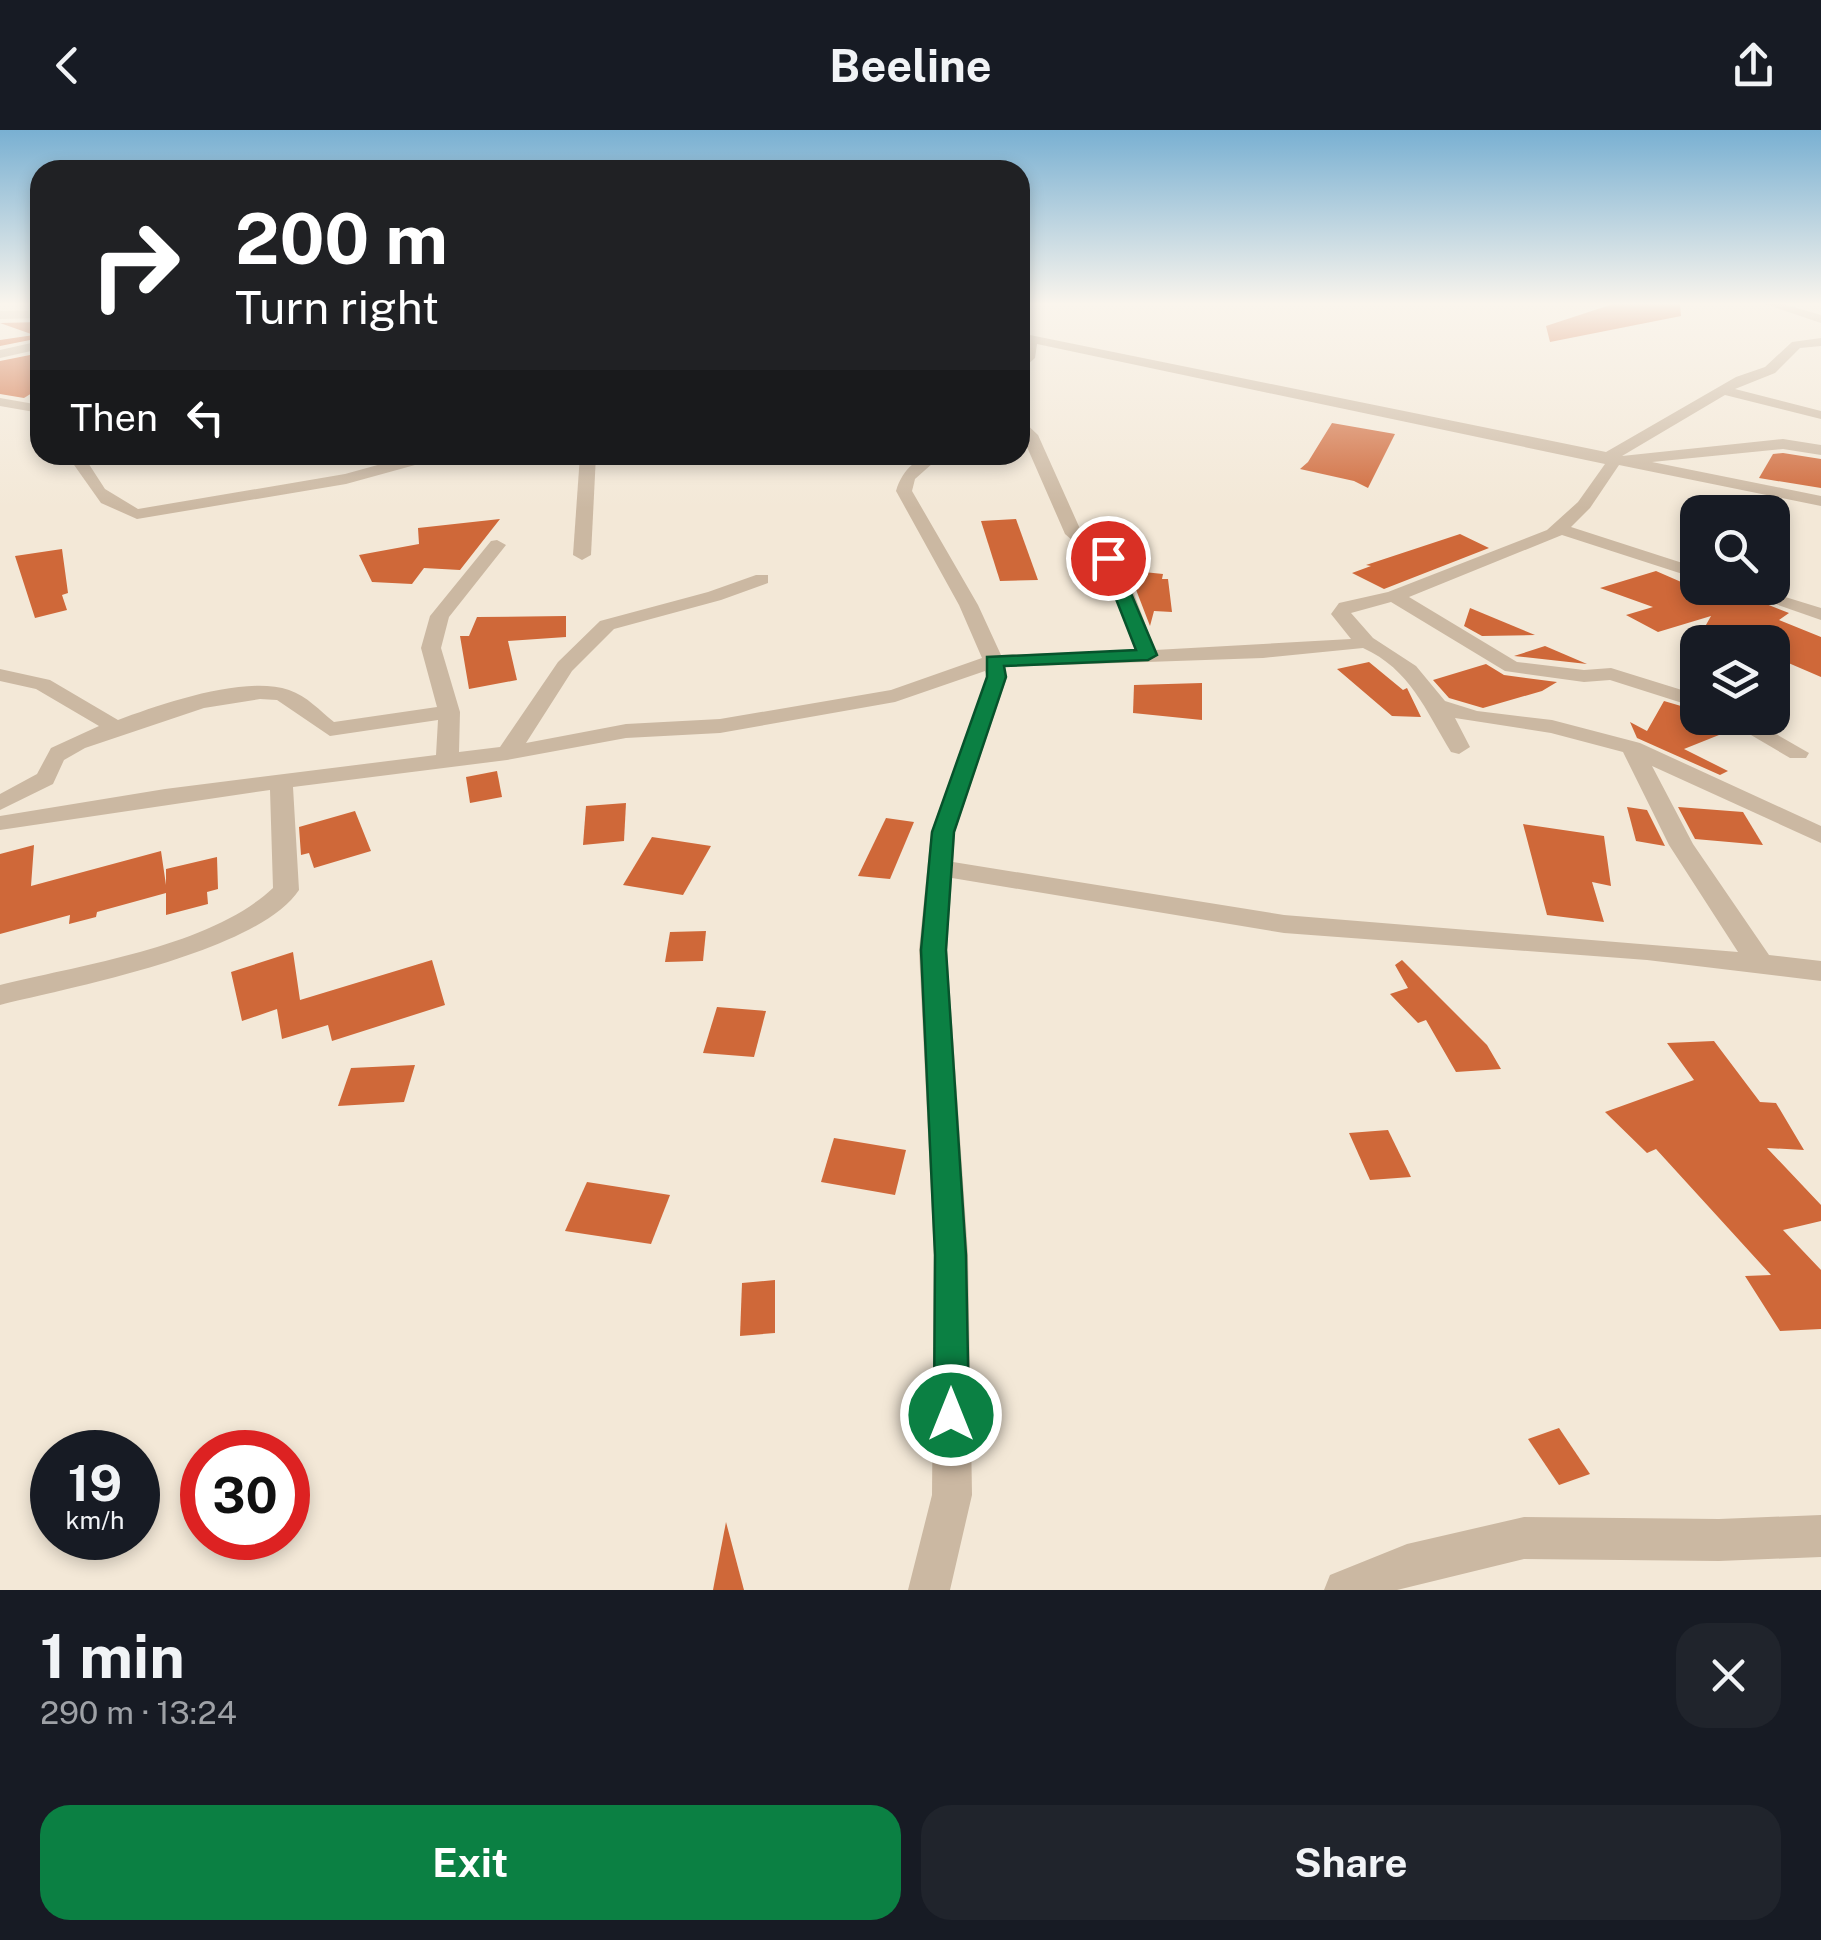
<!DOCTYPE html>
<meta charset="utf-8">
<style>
:root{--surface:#171b24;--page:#20242c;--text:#f1f3f6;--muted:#9ea1a6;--accent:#0b8043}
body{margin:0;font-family:"Public Sans",sans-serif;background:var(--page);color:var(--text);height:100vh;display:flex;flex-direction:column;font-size:38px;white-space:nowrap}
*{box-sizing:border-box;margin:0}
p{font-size:32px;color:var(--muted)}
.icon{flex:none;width:55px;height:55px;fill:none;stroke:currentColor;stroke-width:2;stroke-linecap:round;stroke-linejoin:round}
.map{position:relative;height:1460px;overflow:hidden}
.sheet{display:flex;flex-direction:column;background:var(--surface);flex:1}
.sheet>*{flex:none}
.top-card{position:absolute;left:30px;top:30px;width:1000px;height:305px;border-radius:30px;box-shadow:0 5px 15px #0003;background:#202124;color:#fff;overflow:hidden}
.fabs{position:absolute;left:1680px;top:365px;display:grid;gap:20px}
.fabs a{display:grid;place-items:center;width:110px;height:110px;border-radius:20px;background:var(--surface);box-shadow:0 5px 15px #0003;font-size:50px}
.speed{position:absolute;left:30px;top:1300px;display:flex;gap:20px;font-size:50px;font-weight:700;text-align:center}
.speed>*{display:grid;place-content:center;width:130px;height:130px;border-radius:50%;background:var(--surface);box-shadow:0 5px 15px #0003;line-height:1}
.speed small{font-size:25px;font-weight:400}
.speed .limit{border:15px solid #d22;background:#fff;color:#111}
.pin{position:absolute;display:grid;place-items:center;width:85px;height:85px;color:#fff;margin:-42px;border:5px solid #fff;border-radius:50%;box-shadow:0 2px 10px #0007}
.me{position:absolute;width:110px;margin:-55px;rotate:0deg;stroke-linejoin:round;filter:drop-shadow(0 0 8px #0008)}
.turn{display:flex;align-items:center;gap:35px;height:210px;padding:0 40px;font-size:45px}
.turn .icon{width:130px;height:130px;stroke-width:2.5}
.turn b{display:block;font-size:70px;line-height:85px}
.then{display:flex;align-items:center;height:95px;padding:0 40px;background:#0003;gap:20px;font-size:38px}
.round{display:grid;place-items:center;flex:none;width:105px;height:105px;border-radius:30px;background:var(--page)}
.head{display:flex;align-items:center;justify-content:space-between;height:170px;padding:0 40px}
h1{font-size:60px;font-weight:700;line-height:75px}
.action{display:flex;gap:20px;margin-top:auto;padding:20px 40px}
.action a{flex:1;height:115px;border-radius:30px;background:var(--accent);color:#fff;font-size:40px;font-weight:700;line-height:115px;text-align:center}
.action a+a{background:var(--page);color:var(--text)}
header{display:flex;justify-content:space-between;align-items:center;height:130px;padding:0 40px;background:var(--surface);font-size:45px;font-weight:700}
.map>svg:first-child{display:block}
.building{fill:#cf6839}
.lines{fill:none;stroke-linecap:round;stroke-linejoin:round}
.street{fill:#cbb8a2;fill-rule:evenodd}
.route{fill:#0b8043;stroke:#07532c;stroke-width:2.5}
</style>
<header><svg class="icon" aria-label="back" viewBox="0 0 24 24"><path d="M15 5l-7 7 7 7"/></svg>Beeline<svg class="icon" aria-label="share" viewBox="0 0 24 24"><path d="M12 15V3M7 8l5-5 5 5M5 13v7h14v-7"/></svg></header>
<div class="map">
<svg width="1821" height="1460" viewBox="0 0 1821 1460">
<rect width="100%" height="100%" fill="#f3e8d7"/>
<g class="building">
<path d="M1613 174H1680L1681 186 1550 212 1546 196Z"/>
<path d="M40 192V208L0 216V210L34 205 0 193Z"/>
<path d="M40 223V258L24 268 0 264V231Z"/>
<path d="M1332 293 1395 304 1368 358 1354 351 1300 339 1308 332Z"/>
<path d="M1783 323 1821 329V358L1759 348 1773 324Z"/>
<path d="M500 389 460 440 424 438 412 454 372 452 359 425 419 414 418 398Z"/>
<path d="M1016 389 1038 450 1000 451 981 391Z"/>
<path d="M1460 404 1489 418 1384 459 1352 443 1371 436 1366 435Z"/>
<path d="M62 419 68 463 62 465 67 480 35 488 15 426Z"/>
<path d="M1134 441 1163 444 1162 449H1168L1172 482 1154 481 1150 496 1135 457Z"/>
<path d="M1656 441 1695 458H1726L1789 483 1779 490 1821 507V547L1772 526V512H1698L1695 522 1692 520 1711 486 1658 502 1626 485 1653 477 1600 458Z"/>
<path d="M1470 478 1535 505 1482 506 1464 496Z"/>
<path d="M566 486V507L508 511 517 550 469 559 460 506H469L477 487Z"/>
<path d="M1545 516 1587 534 1514 526Z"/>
<path d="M1369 532 1403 560 1407 558 1421 587 1392 586 1337 539Z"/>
<path d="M1486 534 1504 545 1557 552 1542 561 1483 578 1449 568 1433 550Z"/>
<path d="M1202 553V590L1133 583 1134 555Z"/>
<path d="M1664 571 1698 581V588H1715L1734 599 1684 619 1728 641 1720 645 1637 608 1630 592 1647 601Z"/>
<path d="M497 641 502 667 470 673 466 647Z"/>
<path d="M626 673 624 711 583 715 586 676Z"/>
<path d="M1627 677 1647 680 1665 716 1636 711Z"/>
<path d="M1678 677 1743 682 1763 715 1695 709Z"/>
<path d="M355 681 371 721 314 738 309 723 301 725 299 697Z"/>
<path d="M886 688 914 692 890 749 858 746Z"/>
<path d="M1523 694 1604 706 1611 756 1592 752 1604 792 1547 785Z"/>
<path d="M652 707 711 716 683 765 623 755Z"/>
<path d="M34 715 31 756 161 721 166 755V739L217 727 218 759 207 762 208 774 166 785V763L97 782 96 787 69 794 70 785 0 804V724Z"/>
<path d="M706 801 703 831 665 832 670 802Z"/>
<path d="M293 822 300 870 432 830 445 875 332 911 328 895 282 909 277 879 242 891 231 842Z"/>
<path d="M1402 830 1487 915 1501 939 1456 942 1426 890 1418 893 1390 864 1408 858 1395 835Z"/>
<path d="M717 877 766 881 754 927 703 923Z"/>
<path d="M1714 911 1760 972 1776 973 1804 1020 1767 1018 1821 1075V1091L1783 1100 1821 1140V1199L1780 1201 1745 1146 1771 1145 1656 1019 1647 1023 1605 982 1694 950 1667 913Z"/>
<path d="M415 935 404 972 338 976 351 938Z"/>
<path d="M1388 1000 1411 1047 1370 1050 1349 1003Z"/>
<path d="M834 1008 906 1020 895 1065 821 1052Z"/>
<path d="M587 1052 670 1065 651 1114 565 1101Z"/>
<path d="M775 1150V1203L740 1206 742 1153Z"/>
<path d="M1559 1298 1590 1344 1559 1355 1528 1309Z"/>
<path d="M726 1392 744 1460H713Z"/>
</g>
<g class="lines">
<g class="street">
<path d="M1765 174H1783L1821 185V193Z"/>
<path d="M40 180V188L0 189V181Z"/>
<path d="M1020 203 1606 322 1736 247 1765 237 1792 212 1821 208V216L1800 218 1775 243 1735 259 1821 281V289L1725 265 1622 326 1783 309 1821 315V325L1783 319 1652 332 1821 366V376L1619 335 1590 378 1571 397 1698 438V449L1562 405 1409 467 1517 532 1584 540 1611 538 1698 565V578L1610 550 1584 552 1505 541 1391 472 1351 483 1373 508 1416 536 1445 571 1477 581 1552 590 1640 613 1821 696V713L1652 636 1693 714 1769 825 1821 831V851L1647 830 1284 803 952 748 947 820 968 1125 972 1365 950 1460H908L932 1365 934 1125 919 820 931 702 987 547 985 541 895 572 720 603 626 608 507 630 293 657 299 760C258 822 73 857 0 875V855C83 834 210 817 273 758L270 660 0 700V686L165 659 436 625 438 590 330 606 277 570 260 569 204 578 85 618 64 630 53 654 0 680V664L37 644 51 618 99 596 36 559 0 551V539L50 550 118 590C162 574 244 545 289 560 307 566 320 581 334 592L437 577 421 518 430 486 491 411 497 410 506 415 449 487 441 518 460 582 459 622 500 617 558 532 600 491 708 462 756 445H768V453L721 470 614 499 572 541 526 613 626 594 720 589 891 560 982 528 959 475 896 361C903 338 918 325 942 325L915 349 912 361 978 475 1001 525 1135 520 1115 462 1103 447 1102 436 1065 404 1020 301V288L1038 305 1081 401 1120 434 1121 446 1133 461 1155 520 1351 509 1331 484 1339 473 1388 462 1547 400 1578 372 1605 334 1037 214 1035 228 1020 241 1025 212 1020 211ZM1363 518C1410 539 1426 581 1451 622L1459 624 1470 617 1455 588 1551 603 1623 622 1669 715 1738 822 1284 785 953 732 955 702 1007 547 1004 537 1263 528Z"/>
<path d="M40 211V219L0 228V220Z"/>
<path d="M0 268 40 275V283L0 276Z"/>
<path d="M67 325H83L105 359 138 379 345 344 414 325H493L485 330 415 335 346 354 137 389 101 373Z"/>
<path d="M580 325H596L591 425 582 430 573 425Z"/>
<path d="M1730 458H1756L1821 478V490Z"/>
<path d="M1722 588H1748L1809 623 1806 628H1790Z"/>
<path d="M1821 1385V1427L1719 1431 1524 1429 1397 1460H1324L1330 1445 1407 1414 1524 1387 1719 1389Z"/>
</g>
</g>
<linearGradient id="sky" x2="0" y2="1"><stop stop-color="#79b0d2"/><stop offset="0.46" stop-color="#faf5ed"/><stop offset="1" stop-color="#faf5ed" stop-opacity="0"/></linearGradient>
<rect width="1821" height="378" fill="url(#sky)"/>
<path class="route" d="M1108 424 1116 428 1157 525 1148 530 1004 536 1006 547 954 702 946 820 966 1125 969 1285 964 1297 951 1302 939 1297 934 1285 935 1125 921 820 932 702 987 547V527L1136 520 1100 428Z"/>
</svg>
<div class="fabs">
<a><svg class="icon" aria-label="search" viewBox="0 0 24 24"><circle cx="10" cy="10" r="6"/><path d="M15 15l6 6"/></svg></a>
<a><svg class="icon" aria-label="layers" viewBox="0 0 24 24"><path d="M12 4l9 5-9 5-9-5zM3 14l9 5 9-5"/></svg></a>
</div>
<div class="speed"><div>19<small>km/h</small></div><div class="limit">30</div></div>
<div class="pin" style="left:1108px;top:428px;background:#d93025"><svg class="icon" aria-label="arrive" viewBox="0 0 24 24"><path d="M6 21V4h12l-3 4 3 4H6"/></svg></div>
<svg class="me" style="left:951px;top:1285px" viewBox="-20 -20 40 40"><circle r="17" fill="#0b8043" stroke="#fff" stroke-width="3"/><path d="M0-11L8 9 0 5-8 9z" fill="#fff"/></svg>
<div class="top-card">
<div class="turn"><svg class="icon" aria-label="right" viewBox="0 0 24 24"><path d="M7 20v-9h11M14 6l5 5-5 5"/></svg><div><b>200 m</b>Turn right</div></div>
<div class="then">Then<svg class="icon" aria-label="left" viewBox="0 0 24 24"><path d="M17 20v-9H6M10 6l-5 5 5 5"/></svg></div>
</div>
</div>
<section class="sheet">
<div class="head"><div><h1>1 min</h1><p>290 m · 13:24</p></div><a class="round"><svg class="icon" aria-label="close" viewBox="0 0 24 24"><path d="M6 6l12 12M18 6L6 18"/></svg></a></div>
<div class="action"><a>Exit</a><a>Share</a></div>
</section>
